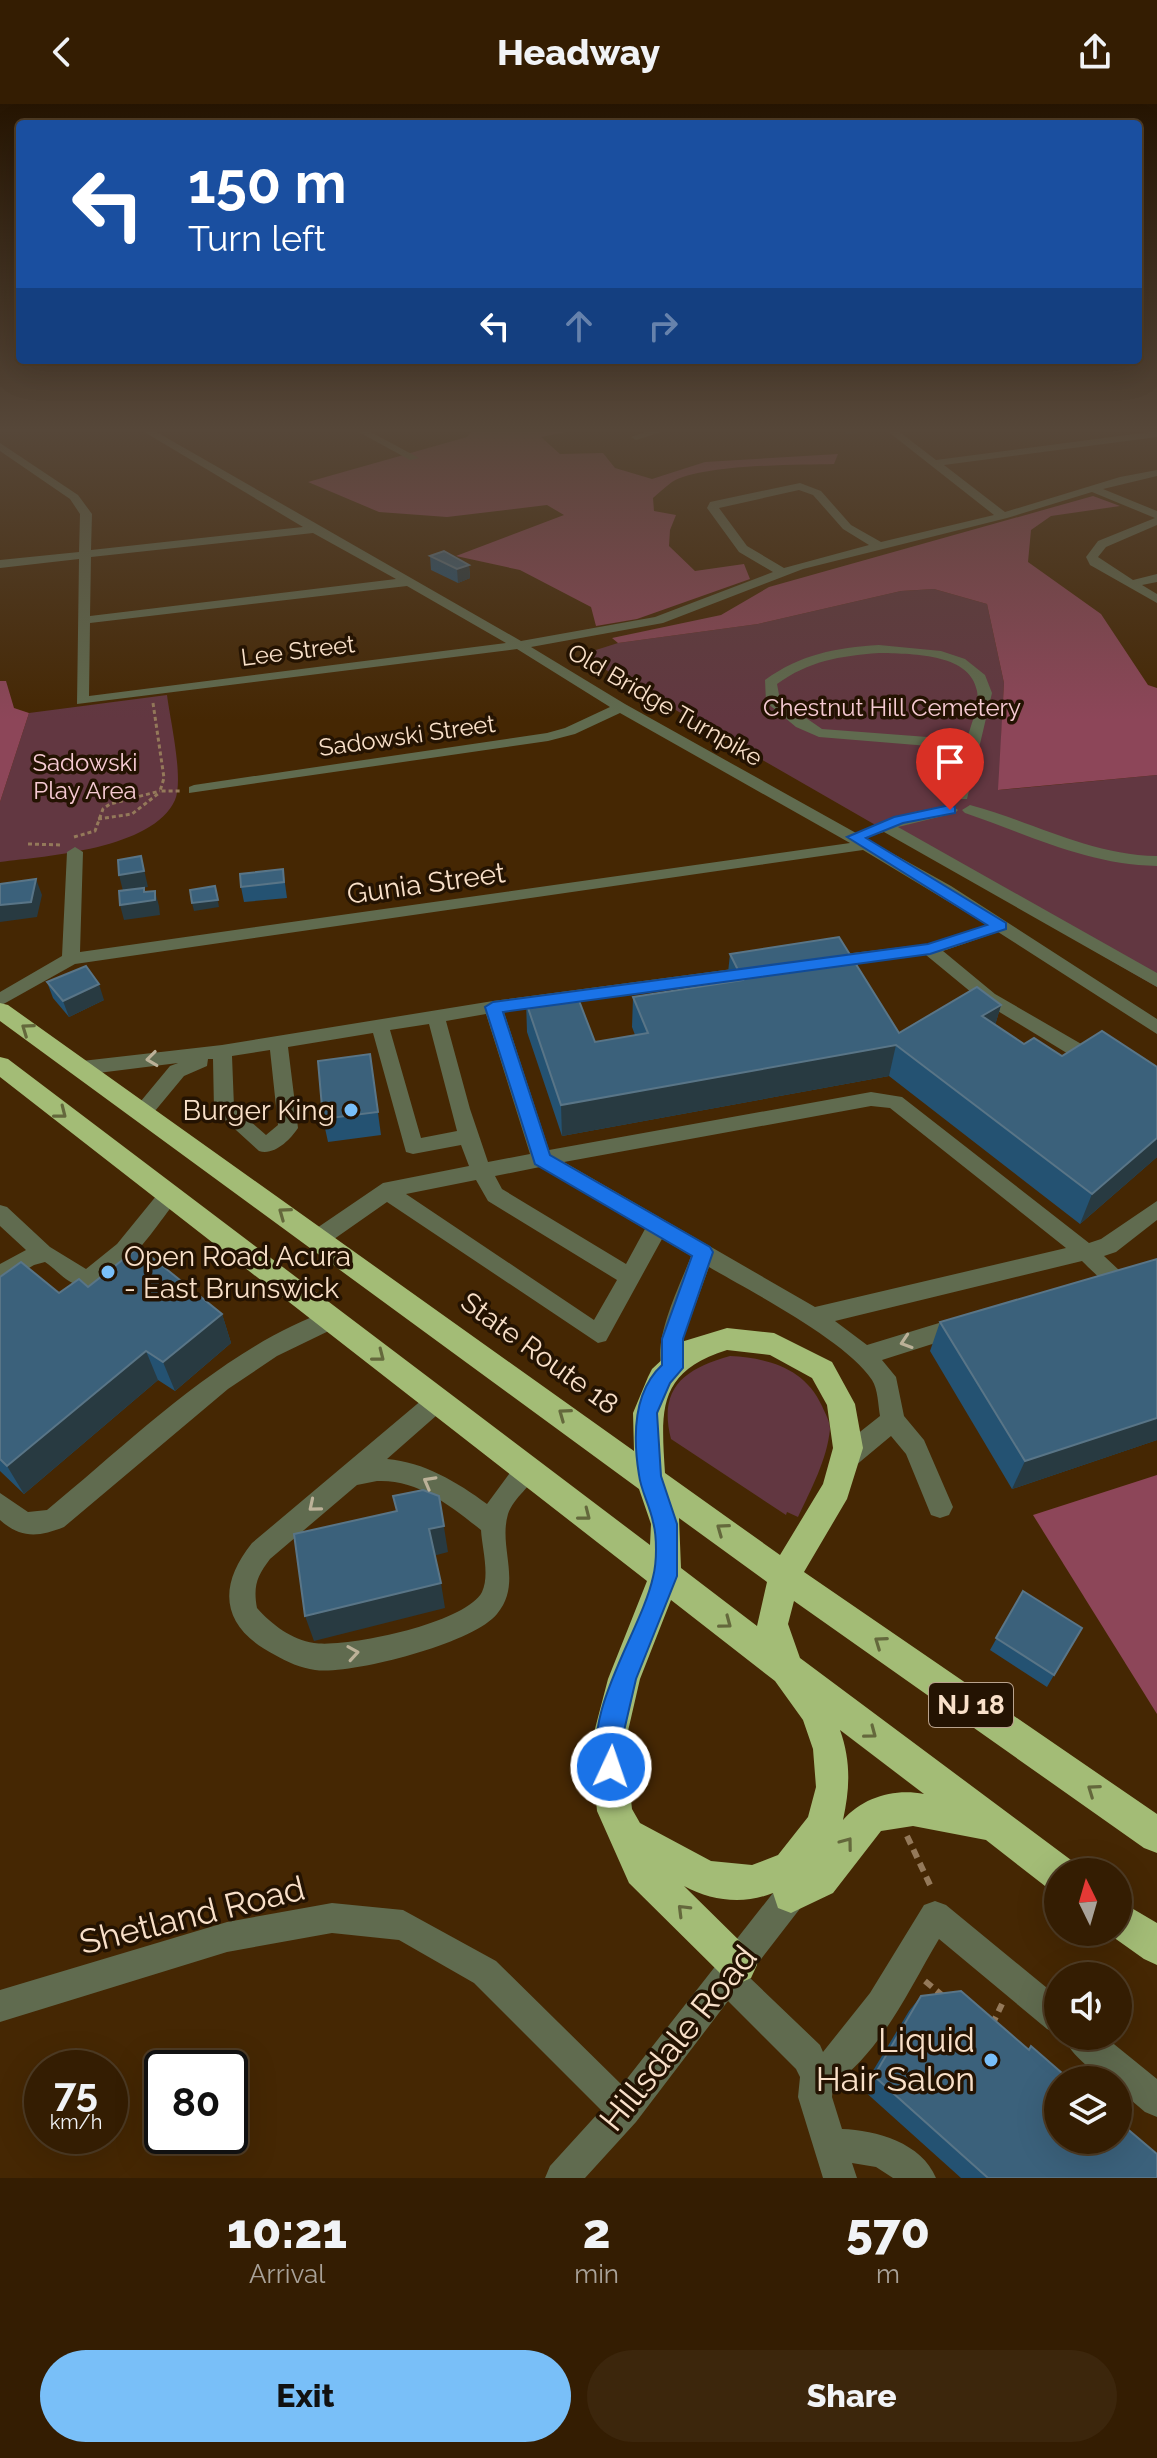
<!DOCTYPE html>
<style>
:root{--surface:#341d02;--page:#3c260c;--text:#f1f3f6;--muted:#a9a299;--line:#4e3b24;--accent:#79bff8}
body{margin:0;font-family:Raleway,sans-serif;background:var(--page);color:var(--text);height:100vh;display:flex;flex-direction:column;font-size:30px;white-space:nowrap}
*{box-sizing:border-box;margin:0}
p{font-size:26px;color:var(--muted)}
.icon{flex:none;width:44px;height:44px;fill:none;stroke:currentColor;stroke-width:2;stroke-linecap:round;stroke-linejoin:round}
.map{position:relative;height:2074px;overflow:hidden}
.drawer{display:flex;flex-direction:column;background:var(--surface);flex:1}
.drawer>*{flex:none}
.guide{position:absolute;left:16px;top:16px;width:1126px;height:244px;border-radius:8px;box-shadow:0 8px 32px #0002,0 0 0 2px var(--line);background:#1a4fa0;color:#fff;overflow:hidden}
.needle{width:52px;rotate:355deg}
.controls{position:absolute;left:1044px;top:1754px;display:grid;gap:16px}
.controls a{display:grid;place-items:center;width:88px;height:88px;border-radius:50%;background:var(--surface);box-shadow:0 8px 32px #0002,0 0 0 2px var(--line);font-size:40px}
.speed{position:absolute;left:24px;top:1946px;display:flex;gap:16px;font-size:40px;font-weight:700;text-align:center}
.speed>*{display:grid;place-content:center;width:104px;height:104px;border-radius:50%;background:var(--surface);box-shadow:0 8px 32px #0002,0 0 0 2px var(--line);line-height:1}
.speed small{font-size:20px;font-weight:400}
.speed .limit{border:4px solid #111;border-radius:12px;background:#fff;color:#111}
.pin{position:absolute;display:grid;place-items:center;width:68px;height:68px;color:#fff;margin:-82px -34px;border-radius:50% 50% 50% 0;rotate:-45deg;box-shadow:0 0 8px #0007}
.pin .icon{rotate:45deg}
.me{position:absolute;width:88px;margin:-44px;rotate:3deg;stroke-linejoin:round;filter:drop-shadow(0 0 6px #0008)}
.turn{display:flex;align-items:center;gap:28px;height:168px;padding:0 40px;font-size:36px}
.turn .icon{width:104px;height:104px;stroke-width:2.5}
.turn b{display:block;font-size:56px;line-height:68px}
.lanes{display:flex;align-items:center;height:76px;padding:0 40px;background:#0003;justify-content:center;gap:40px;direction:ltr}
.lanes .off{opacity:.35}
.eta{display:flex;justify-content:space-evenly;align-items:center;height:136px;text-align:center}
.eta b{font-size:48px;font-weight:800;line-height:56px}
.action{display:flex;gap:16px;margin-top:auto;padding:16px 40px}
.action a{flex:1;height:92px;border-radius:48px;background:var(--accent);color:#111;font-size:32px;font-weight:800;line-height:92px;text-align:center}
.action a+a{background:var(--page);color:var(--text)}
header{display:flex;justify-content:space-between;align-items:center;height:104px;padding:0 40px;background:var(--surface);font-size:36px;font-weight:800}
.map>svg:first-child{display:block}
.green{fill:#623741}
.forest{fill:#8d4659}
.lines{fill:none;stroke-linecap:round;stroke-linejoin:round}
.path-far1{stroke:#94795a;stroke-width:3;stroke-dasharray:4 3;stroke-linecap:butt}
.path{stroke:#94795a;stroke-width:6;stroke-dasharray:9 6;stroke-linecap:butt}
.minor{fill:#606b4f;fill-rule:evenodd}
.highway{fill:#a3bc76;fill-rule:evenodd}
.wall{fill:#245272}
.shaded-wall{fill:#283a41}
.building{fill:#3b617b;stroke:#597587;stroke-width:2}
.oneway{stroke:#64683c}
.oneway2{stroke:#bcb198}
.route{fill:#1a73e8;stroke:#114b97;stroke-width:2}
.poi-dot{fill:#79bff8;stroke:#241302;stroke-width:3}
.labels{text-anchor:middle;stroke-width:7;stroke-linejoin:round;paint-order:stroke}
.far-street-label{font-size:24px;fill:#f9e0c9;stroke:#241302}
.far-park-label{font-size:24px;fill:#f7cbd4;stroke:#241302}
.shield{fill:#241302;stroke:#b9a28d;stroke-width:2}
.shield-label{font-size:26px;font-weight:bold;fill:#f9e0c9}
.street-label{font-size:28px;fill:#f9e0c9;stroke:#241302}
.poi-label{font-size:28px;fill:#f9e0c9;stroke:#241302;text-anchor:end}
.near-street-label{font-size:34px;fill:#f9e0c9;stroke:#241302}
.near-poi-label{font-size:34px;fill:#f9e0c9;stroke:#241302;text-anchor:end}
</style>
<header><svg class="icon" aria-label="back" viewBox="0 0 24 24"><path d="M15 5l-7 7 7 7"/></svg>Headway<svg class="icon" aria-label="share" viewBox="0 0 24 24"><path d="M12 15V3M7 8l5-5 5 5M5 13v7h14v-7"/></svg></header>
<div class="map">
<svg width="1157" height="2074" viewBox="0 0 1157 2074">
<rect width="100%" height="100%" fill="#452703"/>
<g class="green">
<path d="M934 485 987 500 1004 579 999 686 1157 671V883L580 551 618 539 758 520 901 487Z"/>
<path d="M167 591C170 615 184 675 175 696 153 745 47 752 0 758V698L29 609Z"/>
<path d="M730 1252C768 1254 805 1264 822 1302 825 1309 830 1317 830 1325 827 1356 811 1385 798 1413L787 1408 786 1411 671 1335C658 1284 684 1265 730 1252Z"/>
</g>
<g class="forest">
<path d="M473 326H575L541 333 560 350 603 349 615 364 652 375 705 358 838 350 834 360C797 361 702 360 672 378 665 383 659 389 653 394L654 407 676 411 670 426 669 442 695 467 744 460 750 475 637 515 596 522 591 503 520 466 456 452 564 411 547 401 447 413 379 408 308 378 467 333Z"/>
<path d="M1093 392 1120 402 1051 412 1031 426 1028 458 1101 510 1148 581 1157 584V671L998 686 1004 579 987 500 934 485 901 487 758 520 618 539 612 534 721 511 769 483Z"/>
<path d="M0 577H6L14 604 29 609 0 698Z"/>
<path d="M1157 1371V1610L1033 1411Z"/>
</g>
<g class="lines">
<g class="path-far1">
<path d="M153 599 164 674 160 687H180"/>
<path d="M98 715 132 710 159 689"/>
<path d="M74 733 95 727 103 705 110 700 160 687"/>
<path d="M28 740 62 741"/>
</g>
<g class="path">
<path d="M907 1732 931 1783"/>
<path d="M925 1877 943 1892"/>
<path d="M992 1921 1002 1900"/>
<path d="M862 1978 869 1966"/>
</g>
<g class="minor">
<path d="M141 326H153L521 537 655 513 773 468 739 448 707 404 710 398 800 379 821 387 851 421 881 438 994 411 886 326H897L936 356 1157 327V333L944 361 1005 408 1120 373 1157 366V372L1103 385 1157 407V421L1106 443 1098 453 1133 476 1157 470V478L1142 481 1157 490V499L1090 461 1086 453 1098 437 1155 414 1092 388 1007 414 803 465 663 519 531 543 625 600 951 782 1157 915V930L998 828 943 847 995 890 1102 952 1104 957 1102 962H1088L983 898 926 851 821 862 818 858 827 852 928 840 987 821 863 746 75 860 0 902V888L62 852 67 748 75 743 83 748 80 848 850 739 620 609 575 630 548 637 189 689V683L194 681 547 629 565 624 610 603 517 545 77 600 79 455 0 464V456L79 448 80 410 70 395 0 347V339L78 391 92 410 91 446 303 423ZM799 386 813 391 843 425 869 441 784 464 747 442 719 404ZM313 429 396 475 90 512 91 453ZM407 482 506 539 89 592 90 519Z"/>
<path d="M355 326H367L419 354 410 356Z"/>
<path d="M652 326H667L636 336 631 333Z"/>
<path d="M879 541 941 547 965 555 985 571 992 589 967 695H957L954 692 965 645 819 633 796 623 766 598 765 576C801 550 835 544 879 541ZM879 549C908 550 970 548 977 587 980 601 970 622 967 636L822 625 780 596 777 580C809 557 839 552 879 549Z"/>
<path d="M950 701 958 706 955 709 898 723 1157 869V883L884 728 877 730 869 725 914 708Z"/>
<path d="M970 701C1034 718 1089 751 1157 752V762C1088 761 1029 731 965 709L962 706Z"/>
<path d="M755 862 761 864 764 868 761 872 504 908 549 1046 871 988 902 993 1089 1139 1101 1135 1157 1097V1116L1116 1148 1104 1152 1120 1167 1157 1164V1182C1113 1185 1114 1189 1082 1157L835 1217 867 1241 962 1212 970 1214 973 1221 970 1228 882 1256 896 1273 904 1312 924 1336 953 1403 949 1411 940 1414 931 1411 906 1350 891 1332 855 1362 846 1365 837 1362 834 1354 837 1346 880 1312C878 1301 878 1285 872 1276 847 1237 750 1187 709 1163L683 1235 684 1264 680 1271 672 1274 664 1271C649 1241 680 1182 691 1152L662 1135 606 1237 598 1239 387 1098 327 1140 319 1142 311 1140 308 1134 311 1128 383 1079 469 1062 461 1041 413 1050 406 1048 373 929 288 943 298 1024C290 1036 274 1052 259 1047L214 1006 213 955H208L207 962 184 972 150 1013H136L133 1008 136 1003 170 962 178 959 82 971 73 964 82 957 222 941 493 897ZM486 910 530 1050 488 1058 470 1005 446 917ZM429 920 457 1027 421 1034 390 926ZM270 946 278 1021 266 1031 234 1003 232 952ZM871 1002 890 1004 1066 1144 815 1203 564 1058ZM540 1063 645 1125 626 1160 502 1085 495 1072ZM476 1076 488 1097 617 1176 594 1216 406 1090Z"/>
<path d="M168 1084 175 1086 178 1092 175 1098C157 1121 115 1187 81 1182 66 1179 57 1166 45 1158L34 1161 0 1181V1160L26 1146 0 1122V1101L7 1103 50 1143 86 1165 117 1140 161 1086Z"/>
<path d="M331 1206 339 1208 342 1215 339 1222 277 1252 228 1285 64 1423C39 1433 21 1435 0 1416V1389L28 1408 47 1406C131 1337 227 1241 331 1206Z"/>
<path d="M437 1287 445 1290 449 1297 445 1304 387 1355C424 1358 457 1378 487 1400L518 1358 527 1355 536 1358 539 1366C532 1382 514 1393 508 1410 498 1444 523 1479 497 1510 474 1539 352 1571 315 1566 301 1564 287 1558 275 1551 222 1524 216 1484 252 1439L429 1290ZM377 1377C418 1375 451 1402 481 1426 482 1444 490 1471 482 1488 466 1519 347 1544 314 1539 292 1536 271 1520 257 1504 253 1482 257 1472 270 1455L357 1381Z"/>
<path d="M791 1776 802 1780 806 1791 802 1802 748 1872 820 1941 823 1948 870 1889 924 1801 935 1797 946 1801 1058 1893V1930L1047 1925 939 1835C909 1885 882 1947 833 1981L832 1993 842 2025C876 2026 922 2039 936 2074H893L876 2063 852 2059 857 2074H823L798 1993 800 1973 796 1965 728 1897 636 2018 585 2074H545L550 2062 601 2006 474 1879 399 1836 332 1829 227 1848 0 1918V1886L227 1818 332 1799 403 1806 496 1857 622 1981 780 1780Z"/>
<path d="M1063 1932H1104L1157 1975V2013L1145 2008 1118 1985V1976C1098 1976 1070 1950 1063 1932Z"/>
</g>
<g class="highway">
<path d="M0 899 8 901 634 1347 633 1309 648 1273 652 1265 681 1238 727 1224 774 1229 832 1258 855 1300 863 1344 847 1395 804 1468 1157 1710V1749L1144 1744 794 1497 788 1520 800 1554 1071 1756 1076 1768H1058V1787L1045 1782 986 1736 913 1722 881 1727 833 1789 791 1809 778 1804 773 1789C743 1801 712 1797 684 1782L751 1848 757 1861 751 1874 738 1880 725 1874 629 1779 597 1707 591 1640 608 1575 647 1477 0 973V953L8 955 650 1441 651 1420 639 1385 0 917ZM727 1246 770 1251 812 1274 827 1301 833 1344 823 1380 780 1451 665 1369C661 1306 657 1268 727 1246ZM679 1414 767 1478 757 1522 681 1464ZM671 1496 775 1577 803 1616 813 1645 816 1683 808 1713 778 1751 752 1761 711 1757 640 1719 632 1705 625 1640 640 1575ZM840 1626 924 1690C895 1684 863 1693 843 1716 850 1684 851 1657 840 1626Z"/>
<path d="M1118 1796 1157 1819V1861L1144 1855 1106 1828H1118Z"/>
</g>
</g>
<g class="wall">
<path d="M430 452 469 461 470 474 458 479 431 466Z"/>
<path d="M283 765 287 794 244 798 241 783Z"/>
<path d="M730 850 899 929 1001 901 995 921 1024 940 1062 952 1157 963V1053L1080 1120 889 972 562 1032 527 928 526 898 595 938 635 931 632 923 633 893 727 878Z"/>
<path d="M47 878 104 896 69 913 53 894Z"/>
<path d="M370 950 381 1031 328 1038 323 1015Z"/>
<path d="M1157 1155V1336L1012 1385 930 1247 940 1218Z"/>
<path d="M0 1173 59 1189 88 1183 222 1210 231 1239 175 1287 158 1276 24 1390 0 1367Z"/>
<path d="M1023 1487 1054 1571 1047 1583 990 1546Z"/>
<path d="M921 1892 1027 1945 1031 1942 1157 2074H961L862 1985 909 1907Z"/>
</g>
<g class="shaded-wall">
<path d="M845 326H857V329L845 330Z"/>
<path d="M469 461 470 474 458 479 457 465Z"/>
<path d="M141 752 148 783 123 787 119 771Z"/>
<path d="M36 775 42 791 37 813 0 818V801Z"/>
<path d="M215 782 219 803 194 807 192 799Z"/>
<path d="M144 784 148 797 155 787 159 802 160 811 124 816 120 801Z"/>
<path d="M99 880 104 896 69 913 63 897Z"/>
<path d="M1001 901 992 932 982 912Z"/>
<path d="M896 941 889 972 562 1032 561 1001Z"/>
<path d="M1157 1034V1053L1080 1120 1092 1090Z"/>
<path d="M222 1210 231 1239 175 1287 163 1258Z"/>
<path d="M146 1247 158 1276 24 1390 7 1362Z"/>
<path d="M1157 1314V1336L1012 1385 1025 1357Z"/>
<path d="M439 1392 448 1448 433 1452 429 1425Z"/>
<path d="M441 1479 445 1504 314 1537 305 1512Z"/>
</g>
<g class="building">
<path d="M444 447 469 461 457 465 430 452Z"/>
<path d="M141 752 144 767 119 771 118 756Z"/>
<path d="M283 765 284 778 241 783 240 770Z"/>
<path d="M36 775 31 798 0 801V780Z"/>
<path d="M215 782 218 796 192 799 190 786Z"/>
<path d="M144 784V788L155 787V796L120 801 119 787Z"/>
<path d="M839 833 899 929 977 883 1001 901 982 912 1024 940 1034 934 1062 952 1102 927 1157 963V1034L1092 1090 896 941 561 1001 526 898 576 889 595 938 648 929 633 893 743 876 730 850Z"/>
<path d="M86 862 99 880 63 897 47 878Z"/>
<path d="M370 950 378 1008 323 1015 318 957Z"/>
<path d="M139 1143 222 1210 163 1258 146 1247 7 1362 0 1355V1173L21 1158 59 1189 79 1175 88 1183Z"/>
<path d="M1157 1155V1314L1025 1357 940 1218Z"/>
<path d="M423 1386 439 1392 444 1422 429 1425 441 1479 305 1512 294 1430 397 1407 393 1392Z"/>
<path d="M1023 1487 1082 1524 1054 1571 996 1534Z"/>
<path d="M961 1887 1029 1946 1031 1942 1070 1976H1058V2036H1118V2017L1157 2050V2074H988L874 1972 921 1892Z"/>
</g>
<defs><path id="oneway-chevron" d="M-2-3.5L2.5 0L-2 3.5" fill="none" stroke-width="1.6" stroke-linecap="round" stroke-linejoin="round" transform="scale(2)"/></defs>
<g class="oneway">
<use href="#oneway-chevron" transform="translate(27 925) rotate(-145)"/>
<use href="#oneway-chevron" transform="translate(61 1009) rotate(38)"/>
<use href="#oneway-chevron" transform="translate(284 1109) rotate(-144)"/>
<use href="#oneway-chevron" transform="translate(379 1252) rotate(38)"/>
<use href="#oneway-chevron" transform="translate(564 1310) rotate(-144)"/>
<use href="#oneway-chevron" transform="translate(585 1411) rotate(38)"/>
<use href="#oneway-chevron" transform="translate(722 1425) rotate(-144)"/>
<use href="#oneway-chevron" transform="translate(726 1519) rotate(37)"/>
<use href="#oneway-chevron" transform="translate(880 1538) rotate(-145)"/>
<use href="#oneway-chevron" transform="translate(871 1629) rotate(37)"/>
<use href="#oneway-chevron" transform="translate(1093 1686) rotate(-145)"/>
<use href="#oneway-chevron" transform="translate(847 1739) rotate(-53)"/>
<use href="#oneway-chevron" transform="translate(683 1806) rotate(-135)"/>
</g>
<g class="oneway2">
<use href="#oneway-chevron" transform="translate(152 955) rotate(173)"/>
<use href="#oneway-chevron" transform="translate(906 1238) rotate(162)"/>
<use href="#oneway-chevron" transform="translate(429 1378) rotate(-151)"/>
<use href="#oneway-chevron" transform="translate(314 1402) rotate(140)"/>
<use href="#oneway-chevron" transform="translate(353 1549) rotate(-9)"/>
</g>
<linearGradient id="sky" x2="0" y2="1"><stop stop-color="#261502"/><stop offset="0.53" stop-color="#564739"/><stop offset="1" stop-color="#564739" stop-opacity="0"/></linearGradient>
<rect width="1157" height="616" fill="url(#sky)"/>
<path class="route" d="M950 701 955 703V709L903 719 866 734 1006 819V825L930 850 503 908 550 1051 710 1143 713 1148 683 1235V1264L670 1279 657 1309 661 1372 677 1420V1472L636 1575 621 1640 624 1663 620 1672 611 1676 602 1672C577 1613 641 1529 653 1473 657 1458 657 1432 653 1418 650 1402 641 1387 639 1371 633 1334 633 1288 662 1261V1235L692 1152 535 1060 485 903 493 898 928 840 987 821 847 733 894 713Z"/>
<g class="poi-dot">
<circle cx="351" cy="1006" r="8"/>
<circle cx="108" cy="1168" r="8"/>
<circle cx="991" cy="1956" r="8"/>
</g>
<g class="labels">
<g class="far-street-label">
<text transform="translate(298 547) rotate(-7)" y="8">Lee Street</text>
<text transform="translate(665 601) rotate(30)" y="8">Old Bridge Turnpike</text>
<text transform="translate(407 632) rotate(-8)" y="8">Sadowski Street</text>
</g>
<g class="far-park-label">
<text x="892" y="612">Chestnut Hill Cemetery</text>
<text x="85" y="667">Sadowski<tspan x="85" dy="28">Play Area</tspan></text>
</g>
<rect class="shield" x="929" y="1579" width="84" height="44" rx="6"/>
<g class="shield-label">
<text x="971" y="1610">NJ 18</text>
</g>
<g class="street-label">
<text transform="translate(426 779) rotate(-8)" y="10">Gunia Street</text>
<text transform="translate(540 1249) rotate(36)" y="10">State Route 18</text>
</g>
<g class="poi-label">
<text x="335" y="1016">Burger King</text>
<text x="124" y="1162" text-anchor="start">Open Road Acura<tspan x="124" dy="32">- East Brunswick</tspan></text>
</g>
<g class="near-street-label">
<text transform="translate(192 1811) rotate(-14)" y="12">Shetland Road</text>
<text transform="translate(678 1934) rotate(-51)" y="12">Hillsdale Road</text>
</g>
<g class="near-poi-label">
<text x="975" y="1948">Liquid<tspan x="975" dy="39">Hair Salon</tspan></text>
</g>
</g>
</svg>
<div class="controls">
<a><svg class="needle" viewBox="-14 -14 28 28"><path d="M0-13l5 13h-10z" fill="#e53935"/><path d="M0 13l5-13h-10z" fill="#a9a299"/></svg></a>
<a><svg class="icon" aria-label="sound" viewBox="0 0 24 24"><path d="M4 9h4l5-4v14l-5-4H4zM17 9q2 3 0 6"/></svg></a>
<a><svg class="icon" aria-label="layers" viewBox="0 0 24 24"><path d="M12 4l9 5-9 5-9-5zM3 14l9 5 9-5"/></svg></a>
</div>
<div class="speed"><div>75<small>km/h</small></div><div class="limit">80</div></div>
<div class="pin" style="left:950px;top:706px;background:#d93025"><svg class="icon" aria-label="arrive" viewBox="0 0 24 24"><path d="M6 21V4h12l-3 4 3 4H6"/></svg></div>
<svg class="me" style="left:611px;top:1663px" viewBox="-20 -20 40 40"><circle r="17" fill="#1a73e8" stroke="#fff" stroke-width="3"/><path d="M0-11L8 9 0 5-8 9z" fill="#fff"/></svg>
<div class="guide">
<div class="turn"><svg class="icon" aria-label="left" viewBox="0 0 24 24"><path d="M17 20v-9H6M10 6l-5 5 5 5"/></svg><div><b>150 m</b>Turn left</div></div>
<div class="lanes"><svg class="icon" aria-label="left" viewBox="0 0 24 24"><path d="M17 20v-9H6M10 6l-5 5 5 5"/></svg><svg class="icon off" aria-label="ahead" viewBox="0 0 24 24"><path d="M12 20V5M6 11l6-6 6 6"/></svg><svg class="icon off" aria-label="right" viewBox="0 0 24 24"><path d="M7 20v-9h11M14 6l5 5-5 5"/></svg></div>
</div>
</div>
<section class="drawer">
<div class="eta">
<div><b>10:21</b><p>Arrival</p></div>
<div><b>2</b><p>min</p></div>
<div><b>570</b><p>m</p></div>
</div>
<div class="action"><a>Exit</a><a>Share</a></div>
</section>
